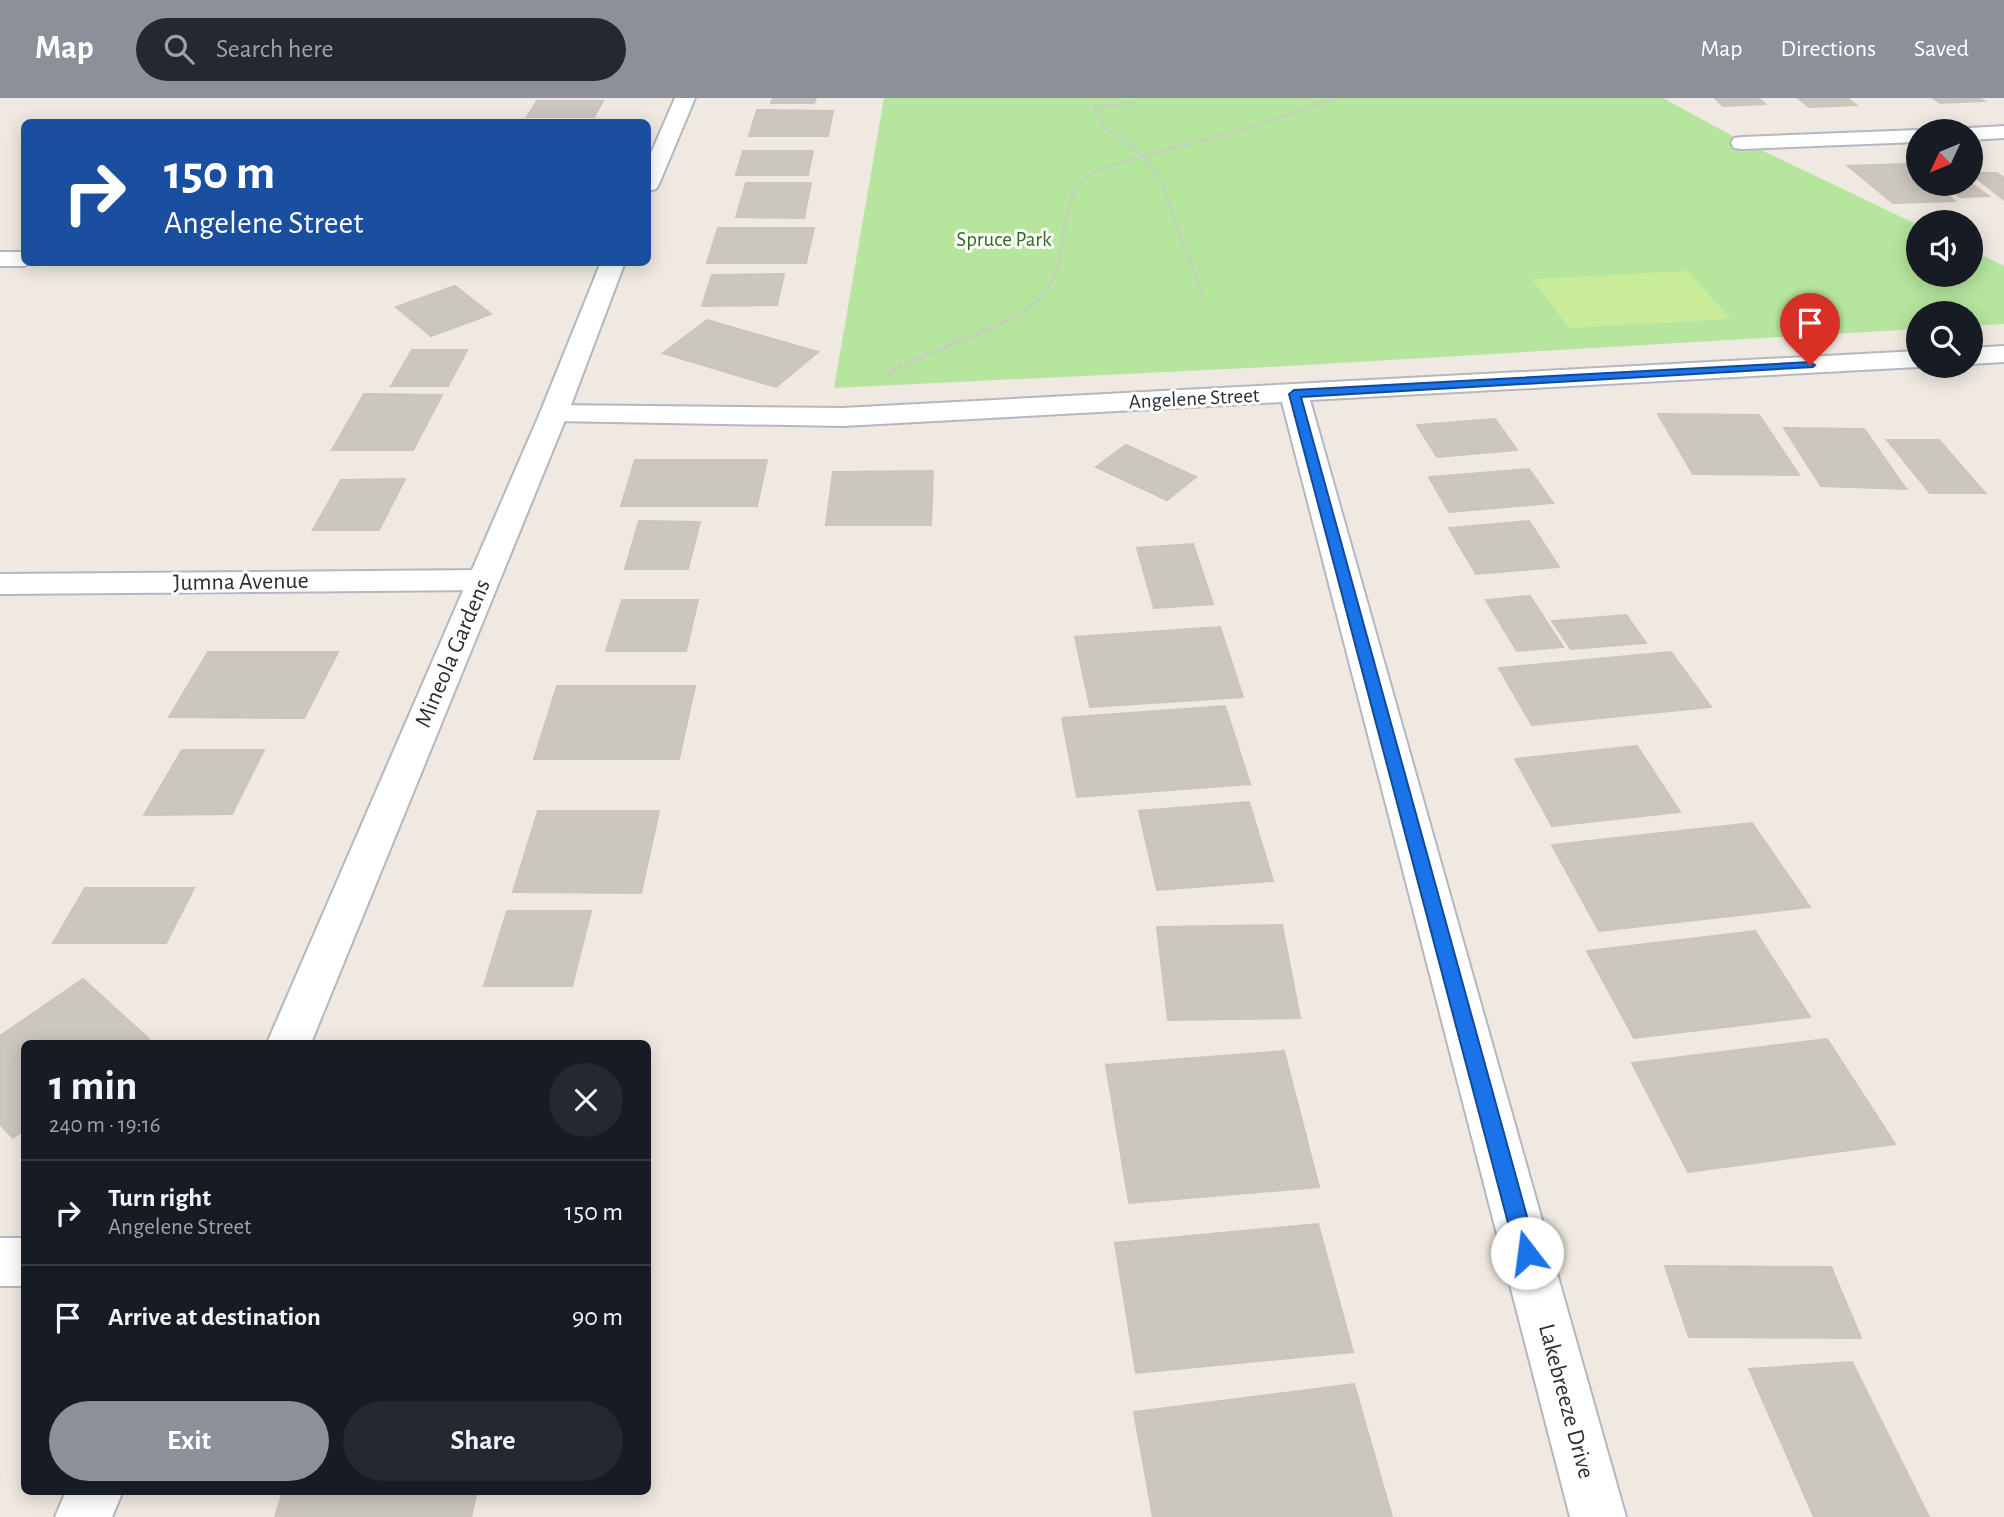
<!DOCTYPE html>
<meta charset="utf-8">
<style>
:root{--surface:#171b24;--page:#242831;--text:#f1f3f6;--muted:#9ea1a6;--line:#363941;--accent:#8c9099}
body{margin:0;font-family:"Alegreya Sans",sans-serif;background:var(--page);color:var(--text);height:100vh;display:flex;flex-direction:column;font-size:26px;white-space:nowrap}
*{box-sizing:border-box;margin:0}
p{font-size:23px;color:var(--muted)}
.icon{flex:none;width:38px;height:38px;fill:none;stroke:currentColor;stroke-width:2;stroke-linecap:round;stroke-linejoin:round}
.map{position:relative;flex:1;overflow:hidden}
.sheet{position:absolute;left:21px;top:942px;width:630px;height:455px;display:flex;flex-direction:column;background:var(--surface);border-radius:10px;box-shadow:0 4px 18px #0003}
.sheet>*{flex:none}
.hud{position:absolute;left:21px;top:21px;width:630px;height:147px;border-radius:10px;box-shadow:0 4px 18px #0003;background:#1a4fa0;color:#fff;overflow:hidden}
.needle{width:46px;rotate:226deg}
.buttons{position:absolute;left:1906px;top:21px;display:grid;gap:14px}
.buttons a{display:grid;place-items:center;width:77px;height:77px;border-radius:50%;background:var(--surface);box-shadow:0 4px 18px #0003;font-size:35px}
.pin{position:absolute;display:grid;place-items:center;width:60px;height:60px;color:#fff;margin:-72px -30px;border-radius:50% 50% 50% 0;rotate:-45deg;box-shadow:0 0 7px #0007}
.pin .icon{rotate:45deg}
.me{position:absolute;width:77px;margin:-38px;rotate:345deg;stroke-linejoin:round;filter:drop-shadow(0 0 5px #0008)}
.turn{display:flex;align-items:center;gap:24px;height:147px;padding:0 28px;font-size:32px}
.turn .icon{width:91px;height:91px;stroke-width:2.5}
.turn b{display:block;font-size:49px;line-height:60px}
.round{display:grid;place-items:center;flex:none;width:74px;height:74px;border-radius:37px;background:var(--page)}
.head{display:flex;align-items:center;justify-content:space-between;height:119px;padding:0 28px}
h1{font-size:42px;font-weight:600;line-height:52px}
.cta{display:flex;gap:14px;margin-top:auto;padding:14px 28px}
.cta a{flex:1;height:80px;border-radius:42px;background:var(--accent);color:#fff;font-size:28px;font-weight:600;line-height:80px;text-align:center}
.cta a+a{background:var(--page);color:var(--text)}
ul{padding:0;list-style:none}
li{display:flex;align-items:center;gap:21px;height:105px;padding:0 28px;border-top:2px solid var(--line)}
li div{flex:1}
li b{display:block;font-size:26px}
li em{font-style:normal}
header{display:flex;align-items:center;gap:42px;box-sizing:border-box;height:98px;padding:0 35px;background:var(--accent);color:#fff}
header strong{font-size:33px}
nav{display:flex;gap:38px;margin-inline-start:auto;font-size:24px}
.search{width:490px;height:63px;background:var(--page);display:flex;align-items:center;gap:18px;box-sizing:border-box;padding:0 24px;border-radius:38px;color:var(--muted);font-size:26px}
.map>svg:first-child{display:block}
.green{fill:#b6e59e}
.pitch{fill:#c9ec9a}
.building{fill:#cbc7bf;stroke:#cbc5ba;stroke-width:2}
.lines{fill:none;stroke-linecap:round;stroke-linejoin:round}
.minor-casing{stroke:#b4b7c1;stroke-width:4}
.tertiary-casing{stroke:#b4b7c1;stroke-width:4}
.path-far1{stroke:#c9c9c9;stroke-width:2.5;stroke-dasharray:3.5 2;stroke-linecap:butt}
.path{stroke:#c9c9c9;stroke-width:3.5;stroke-dasharray:4.5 2.5;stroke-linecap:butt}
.minor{fill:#fff;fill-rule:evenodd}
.tertiary{fill:#fff;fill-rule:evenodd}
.route{fill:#1a73e8;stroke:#114b97;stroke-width:2}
.labels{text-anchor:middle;stroke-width:6;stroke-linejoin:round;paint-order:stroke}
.far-park-label{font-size:21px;fill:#2c6e1b;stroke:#fff}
.far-street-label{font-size:21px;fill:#2e2e2e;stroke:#fff}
.street-label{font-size:24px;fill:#2e2e2e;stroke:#fff}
</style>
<header>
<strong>Map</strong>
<div class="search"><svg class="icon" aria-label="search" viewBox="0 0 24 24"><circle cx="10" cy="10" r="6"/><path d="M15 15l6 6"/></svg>Search here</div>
<nav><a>Map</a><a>Directions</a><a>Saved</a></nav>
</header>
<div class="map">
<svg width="2004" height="1419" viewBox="0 0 2004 1419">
<rect width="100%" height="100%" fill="#efe9e1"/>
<path class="green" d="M884 0H1663L1736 40 1918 127V177H1970L1971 152 2004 168V226L1971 228 1970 215H1918V231L1269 269 834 290Z"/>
<path class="pitch" d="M1687 173 1731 221 1569 230 1532 181Z"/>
<g class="building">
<path d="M773 0H816L814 5H771Z"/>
<path d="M1715 0H1758L1765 6 1723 8Z"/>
<path d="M1798 0H1847L1856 7 1809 9Z"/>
<path d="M1933 0H1979L1984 3 1940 5Z"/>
<path d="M537 3H603L594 19H527Z"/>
<path d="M757 12 833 13 828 38H749Z"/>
<path d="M743 53H813L808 77H736Z"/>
<path d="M1907 66 1918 74V86H1933L1955 103 1893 105 1848 68Z"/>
<path d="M1970 75H1997L2004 80V102Z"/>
<path d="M746 85H811L804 120 736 119Z"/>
<path d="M1970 85 1989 98 1960 99 1943 86Z"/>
<path d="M718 130H814L806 165H707Z"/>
<path d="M784 176 777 207 702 208 712 177Z"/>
<path d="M455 188 491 216 431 238 396 209Z"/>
<path d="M707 222 818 254 776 289 663 255Z"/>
<path d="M412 252H467L448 288H391Z"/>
<path d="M364 296 442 297 413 352H332Z"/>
<path d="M1658 316 1759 317 1799 377 1693 376Z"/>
<path d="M1495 321 1517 352 1437 359 1417 327Z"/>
<path d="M1784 330 1864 331 1906 391 1821 388Z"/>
<path d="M1887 342H1939L1985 395H1930Z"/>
<path d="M1126 347 1196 379 1167 402 1096 369Z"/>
<path d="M635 362H767L757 408H621Z"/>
<path d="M1529 371 1553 405 1449 414 1429 379Z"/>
<path d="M933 373 931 427H826L833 374Z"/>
<path d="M405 381 379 432H313L341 382Z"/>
<path d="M639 423 700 424 688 471H625Z"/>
<path d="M1529 423 1559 469 1476 476 1449 430Z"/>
<path d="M1193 446 1213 506 1154 510 1137 450Z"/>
<path d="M1530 498 1563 549 1517 553 1486 502Z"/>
<path d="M622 502H698L686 553H606Z"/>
<path d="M1626 517 1646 545 1571 551 1552 523Z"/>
<path d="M1220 529 1243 599 1090 609 1075 539Z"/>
<path d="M208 554H338L304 620 169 619Z"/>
<path d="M1671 554 1711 609 1532 627 1499 570Z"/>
<path d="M557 588H695L679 661H534Z"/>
<path d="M1225 608 1250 686 1077 699 1062 620Z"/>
<path d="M1637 648 1680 714 1552 728 1515 661Z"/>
<path d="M182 652H264L232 716 144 717Z"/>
<path d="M1249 704 1273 783 1157 792 1139 713Z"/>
<path d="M538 713H659L641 795 513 794Z"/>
<path d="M1752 725 1810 809 1599 833 1552 747Z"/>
<path d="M85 790H194L166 845H53Z"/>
<path d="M507 813H591L572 888H484Z"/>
<path d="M1282 827 1300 920 1168 922 1157 829Z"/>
<path d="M1755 833 1810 919 1634 940 1587 853Z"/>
<path d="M83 881 149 941 143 945H24V1032L13 1040 0 1026V938Z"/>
<path d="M1827 941 1895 1046 1688 1074 1632 965Z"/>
<path d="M1284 953 1319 1089 1129 1105 1106 967Z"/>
<path d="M1318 1126 1353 1254 1136 1275 1115 1145Z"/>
<path d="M1665 1168 1831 1169 1861 1240 1689 1239Z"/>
<path d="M1852 1264 1929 1419H1814L1749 1271Z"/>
<path d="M1354 1286 1392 1419H1153L1134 1314Z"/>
<path d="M283 1393H477L471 1419H275Z"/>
</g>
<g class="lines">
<defs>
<g id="minor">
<path d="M2004 28V40L1970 42V33H1961L1970 30Z"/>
<path d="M1918 32 1924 33H1918V44L1742 51 1734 50 1731 45 1734 40 1742 39Z"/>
<path d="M0 154H24V164H34L24 168H0Z"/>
<path d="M2004 248V264L1970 266V250Z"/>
<path d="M1918 253V268H1923L1918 269 1310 302 1626 1419H1570L1282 304 843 328 554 323 544 321 540 315 544 309 554 307 843 310Z"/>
<path d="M482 472 494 475 498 482 494 489 482 492 0 496V476Z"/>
</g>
<g id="tertiary">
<path d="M675 0H695L659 86 656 91 648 93V62Z"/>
<path d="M601 164H625L568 315 311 945H267L540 315Z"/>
<rect x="0" y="1140" width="24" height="48"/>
<path d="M66 1393H123L112 1419H55Z"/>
</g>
</defs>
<use href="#minor" class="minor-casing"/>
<use href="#tertiary" class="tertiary-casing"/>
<g class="path-far1">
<path d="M1136 5 1094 9 1104 29 1143 57"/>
<path d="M1202 197 1161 84 1144 58 1245 31 1336 0"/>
<path d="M990 231C1012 220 1037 209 1050 187 1070 154 1055 104 1089 78 1104 67 1126 64 1144 58"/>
</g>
<path class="path" d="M887 277 893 271 994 229"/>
<use href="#minor" class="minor"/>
<use href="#tertiary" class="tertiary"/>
</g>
<path class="route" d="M1810 264 1815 267 1813 269 1301 299 1537 1155 1534 1162 1527 1165 1519 1162 1516 1155 1289 296 1294 292Z"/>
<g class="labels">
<g class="far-park-label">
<text x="1004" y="148">Spruce Park</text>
</g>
<g class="far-street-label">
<text transform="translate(1194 300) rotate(-3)" y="7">Angelene Street</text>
</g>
<g class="street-label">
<text transform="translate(241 483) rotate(-1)" y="8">Jumna Avenue</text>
<text transform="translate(452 555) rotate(-67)" y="8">Mineola Gardens</text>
<text transform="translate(1567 1303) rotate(75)" y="8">Lakebreeze Drive</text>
</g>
</g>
</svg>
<div class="buttons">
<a><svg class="needle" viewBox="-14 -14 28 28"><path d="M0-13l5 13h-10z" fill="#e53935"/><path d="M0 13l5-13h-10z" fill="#9ea1a6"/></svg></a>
<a><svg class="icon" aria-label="sound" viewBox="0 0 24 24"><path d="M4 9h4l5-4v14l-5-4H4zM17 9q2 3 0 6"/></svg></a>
<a><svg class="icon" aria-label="search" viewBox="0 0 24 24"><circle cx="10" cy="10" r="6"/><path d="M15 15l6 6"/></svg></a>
</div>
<div class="pin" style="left:1810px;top:267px;background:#d93025"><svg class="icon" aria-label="arrive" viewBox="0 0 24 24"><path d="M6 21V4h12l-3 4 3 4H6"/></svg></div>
<svg class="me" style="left:1527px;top:1155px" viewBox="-20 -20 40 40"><circle r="19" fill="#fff"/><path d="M0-13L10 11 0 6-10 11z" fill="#1a73e8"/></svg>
<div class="hud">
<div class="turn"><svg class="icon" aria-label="right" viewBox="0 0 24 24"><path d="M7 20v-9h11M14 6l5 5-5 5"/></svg><div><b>150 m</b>Angelene Street</div></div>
</div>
<section class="sheet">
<div class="head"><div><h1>1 min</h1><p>240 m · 19:16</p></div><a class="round"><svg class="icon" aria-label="close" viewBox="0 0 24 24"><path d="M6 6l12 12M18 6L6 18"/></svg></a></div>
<ul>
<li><svg class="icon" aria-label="right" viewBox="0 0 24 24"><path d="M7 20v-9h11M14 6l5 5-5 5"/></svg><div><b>Turn right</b><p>Angelene Street</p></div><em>150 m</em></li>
<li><svg class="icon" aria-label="arrive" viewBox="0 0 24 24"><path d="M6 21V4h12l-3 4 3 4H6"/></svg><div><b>Arrive at destination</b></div><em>90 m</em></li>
</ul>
<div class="cta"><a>Exit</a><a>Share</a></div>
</section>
</div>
